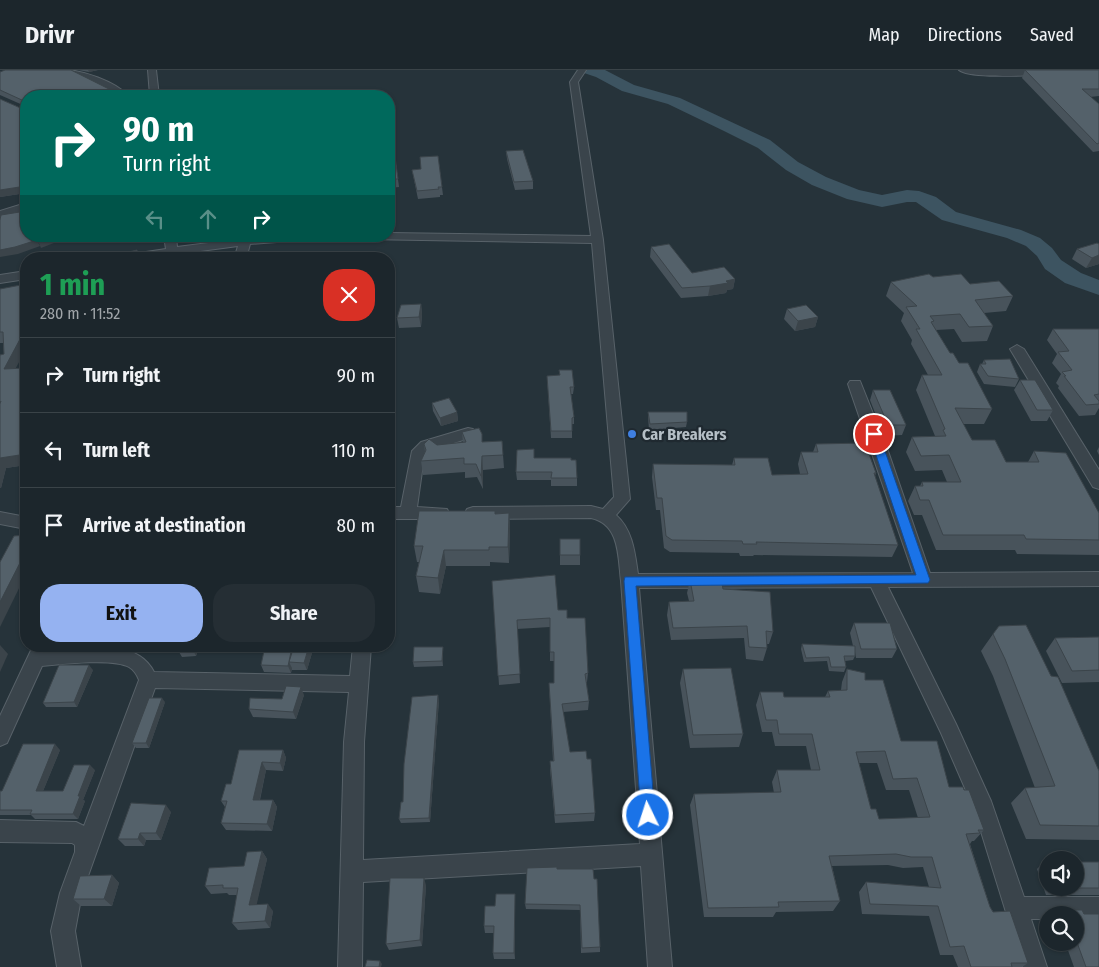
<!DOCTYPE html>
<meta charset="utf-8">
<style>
:root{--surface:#1c262c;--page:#252e34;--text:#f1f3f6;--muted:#a0a5a9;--line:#3a4348;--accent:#95b2f1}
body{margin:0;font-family:"Fira Sans Condensed",sans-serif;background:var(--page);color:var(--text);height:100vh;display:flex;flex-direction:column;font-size:19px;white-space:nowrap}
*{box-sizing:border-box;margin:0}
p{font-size:16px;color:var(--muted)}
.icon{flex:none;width:28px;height:28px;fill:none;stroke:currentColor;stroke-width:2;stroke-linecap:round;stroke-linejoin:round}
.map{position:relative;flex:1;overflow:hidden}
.sheet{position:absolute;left:20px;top:182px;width:375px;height:400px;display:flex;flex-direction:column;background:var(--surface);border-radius:20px;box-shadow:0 1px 4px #0004,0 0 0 1px var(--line)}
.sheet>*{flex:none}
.top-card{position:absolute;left:20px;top:20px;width:375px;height:152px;border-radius:20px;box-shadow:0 1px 4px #0004,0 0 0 1px var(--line);background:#00695c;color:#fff;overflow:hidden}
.controls{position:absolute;left:1039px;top:781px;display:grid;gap:10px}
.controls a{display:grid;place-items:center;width:45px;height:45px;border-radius:50%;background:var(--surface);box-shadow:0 1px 4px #0004,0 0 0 1px var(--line);font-size:25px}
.pin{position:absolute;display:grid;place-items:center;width:42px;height:42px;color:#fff;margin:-21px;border:2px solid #fff;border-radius:50%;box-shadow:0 1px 5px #0007}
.me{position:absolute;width:55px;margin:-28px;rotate:356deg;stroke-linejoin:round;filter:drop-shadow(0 0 4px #0008)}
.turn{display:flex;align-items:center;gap:18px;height:105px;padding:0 20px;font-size:22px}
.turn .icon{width:65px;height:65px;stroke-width:2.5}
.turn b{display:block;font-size:35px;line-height:42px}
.lanes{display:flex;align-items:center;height:48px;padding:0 20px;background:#0003;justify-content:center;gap:25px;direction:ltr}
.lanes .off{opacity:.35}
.round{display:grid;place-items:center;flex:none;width:52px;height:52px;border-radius:20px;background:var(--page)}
.summary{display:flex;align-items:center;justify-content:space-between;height:85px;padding:0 20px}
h1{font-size:30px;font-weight:700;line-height:38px;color:#1e9e55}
.action{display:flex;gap:10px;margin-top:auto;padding:10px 20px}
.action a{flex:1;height:58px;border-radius:20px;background:var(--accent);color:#111;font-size:20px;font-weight:700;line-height:58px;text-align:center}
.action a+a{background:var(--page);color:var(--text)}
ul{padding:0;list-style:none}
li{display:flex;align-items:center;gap:15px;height:75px;padding:0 20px;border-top:1px solid var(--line)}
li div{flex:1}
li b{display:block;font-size:19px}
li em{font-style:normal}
header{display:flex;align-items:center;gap:30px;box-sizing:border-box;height:70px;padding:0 25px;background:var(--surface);border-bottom:1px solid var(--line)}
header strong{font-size:24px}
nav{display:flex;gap:28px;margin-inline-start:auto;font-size:18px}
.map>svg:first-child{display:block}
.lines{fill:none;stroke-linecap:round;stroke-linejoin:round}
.river{fill:#3d5461;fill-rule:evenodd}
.minor-casing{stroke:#586269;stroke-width:2}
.minor{fill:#3a444b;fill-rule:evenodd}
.wall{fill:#48535b;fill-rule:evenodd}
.shaded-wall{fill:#3b444a}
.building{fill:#54616a;stroke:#3b444a;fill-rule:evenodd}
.route{fill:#1a73e8;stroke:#114b97}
.shop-dot{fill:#3f7fe0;stroke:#1f2930;stroke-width:2}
.labels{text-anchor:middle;stroke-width:4.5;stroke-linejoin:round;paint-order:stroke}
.poi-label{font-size:16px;font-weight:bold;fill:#b5bfc6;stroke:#1f2930;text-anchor:start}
</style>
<header>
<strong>Drivr</strong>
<nav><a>Map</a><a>Directions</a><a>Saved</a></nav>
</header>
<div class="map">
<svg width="1099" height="897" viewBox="0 0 1099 897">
<rect width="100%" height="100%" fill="#26333a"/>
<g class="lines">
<path class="river" d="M581 0H605L634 15 680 28 770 70 798 92 826 107 859 120 882 125 907 120 919 121 936 127 956 142 1021 160 1040 168 1052 178 1061 190 1081 203 1099 210V225L1065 213 1045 199 1037 186 1026 176 1007 168 942 150 916 132H907L882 137 847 129 812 115 786 100 758 78 724 61 668 34 622 21 596 7 584 3Z"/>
<defs>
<g id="minor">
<path d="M63 0C83 0 114 11 129 26H118L102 17Z"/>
<path d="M148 0H156L159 26H150Z"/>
<path d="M578 0H586L578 12 603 170 630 429 616 445C633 460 635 484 638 504L913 503 848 314 850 311H860L888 381 930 503 1099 502V516L888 517 956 654 991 731 1024 827H1099V849H1075V845H1048V849H1031L1047 897H1023L974 739 941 663 871 517 639 518 672 897H648L641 796 363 812 362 897H338L344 672 349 622 155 618 82 823 75 861 81 897H57L51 861 60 823 75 782V775L72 773 0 772V750L76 752 84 756 139 610C137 605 134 600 129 597 113 588 62 594 42 596L7 673 0 676V646L33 576H51L50 579C82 577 137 567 154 602L350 606 353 576H371L364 672 363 790 640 774 621 511C618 487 620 454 591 448L473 449 467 447 465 443 467 439 473 437 591 436 603 439 614 427 592 173 364 169 358 166H389V163L591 166 570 12Z"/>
<path d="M959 0H1048L1049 2 1045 5C1028 5 970 9 959 0Z"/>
<path d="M26 133V140L0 148V141Z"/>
<path d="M164 166H176L177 177 240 169 241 166H322L316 169 250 174 246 189H234L238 176 178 184 179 189H167V186L150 189H120L126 185 166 179Z"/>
<path d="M26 201V209L0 213V205Z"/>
<path d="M1017 275 1024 279 1099 400V419L1093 417 1010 279Z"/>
<path d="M468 358 473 359 475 363 473 367 431 380 424 387 417 437 447 439 449 443 447 447 441 449H389V437H401L412 381 421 372Z"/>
<path d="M0 442 26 447V459L0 454Z"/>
</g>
</defs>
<use href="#minor" class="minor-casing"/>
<use href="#minor" class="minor"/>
</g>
<g class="wall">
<path d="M78 0H98L89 2Z"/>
<path d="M1025 0H1099V26L1090 27 1099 34V81L1093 82 1022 8Z"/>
<path d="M0 2 126 24 127 26H26V123L0 127V29L25 40V36L0 25Z"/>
<path d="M389 79H394L399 117 389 118Z"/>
<path d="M506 81 533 111V119L515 120 507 89Z"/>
<path d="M438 86 443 125H440V127L418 129 412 100 421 99Z"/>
<path d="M1099 174V194L1086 198 1072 189 1077 179Z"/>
<path d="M651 177 692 203 735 209 733 219 727 220 726 223 708 226 681 228 650 187Z"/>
<path d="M933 207 970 214 1013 226 1006 241 984 243 993 256 987 271 962 272 954 259 936 260 950 283 959 293 992 339 984 354H963L972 370 1006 392H1028L1034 381 1099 443V485L1017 484 1015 480H936L922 445H914L908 431 915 416H920L922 412H947L942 400 915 401 906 382 912 367 935 366 916 320 922 305H928L911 274 912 270 901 251 904 243 886 226 891 212Z"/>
<path d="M0 219 16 298H26V395L6 398 1 418H0V285L4 284 3 273H0Z"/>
<path d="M421 234 422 244 421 257 399 258 397 248Z"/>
<path d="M787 239 818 247 815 257 795 261 784 249Z"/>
<path d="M1053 259H1099V338L1095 345 1079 346 1058 318 1059 316 1056 313 1061 304 1052 293 1057 284 1047 270Z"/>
<path d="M984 290 1019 309 1015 317 984 314 977 302 980 294H982Z"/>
<path d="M547 306 574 317 573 324H571L574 347V354H572V368H551Z"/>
<path d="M1020 310 1053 340 1047 351H1031L1014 320Z"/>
<path d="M873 320 906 355 902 365 884 366 870 330Z"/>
<path d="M432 333 457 342 458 351 441 356 433 341Z"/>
<path d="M648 342 687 352 686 357 649 360 648 347Z"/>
<path d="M462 362 483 372 502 371 504 398 483 400V419L477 407 465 408V402L423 405 421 391 425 382 424 374 437 375 463 373Z"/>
<path d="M816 374 876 403 875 406 898 475 892 487 754 485 753 486H740L739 483 670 482 664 478 660 440H656L652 407 653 394 732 395 734 388 772 405 800 404 798 394 801 382H813Z"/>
<path d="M1099 377V385L1097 381Z"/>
<path d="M389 385 395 400 393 418H389Z"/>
<path d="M534 388 571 390 577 408V416H551V410H517L516 402Z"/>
<path d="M509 443 510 459 509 493 490 492V496H446L440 524 419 522 416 506 419 492H417L414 476 495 444Z"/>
<path d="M560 469 580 485V495H560Z"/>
<path d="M690 510 723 519 773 562 769 574H767V578L763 591 746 589 744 568 671 570 667 545 669 532 689 531 687 523Z"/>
<path d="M492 511 558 540 567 548 588 603 587 612H586L589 631 588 640 563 642 570 682 587 689 595 743 594 751 555 753 550 699V691H553L549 613H554V591H550V557L517 559 520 613 499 615Z"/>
<path d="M854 553 897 579 892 588H856L855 582V586L853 590 845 591 846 597 844 602 829 601 827 591 804 592 801 579 802 574 853 576 850 563Z"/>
<path d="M993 564 1099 701V770L1026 769 1011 733 1025 718H1035L993 606 981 581Z"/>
<path d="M1099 567V612L1062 613 1046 581 1055 568Z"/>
<path d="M181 576H215L213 583H197L196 586 182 587 179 582Z"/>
<path d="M294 576H314L307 600H292V598L291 603 264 602 261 595 292 583Z"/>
<path d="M443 582V596L414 597 413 592Z"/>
<path d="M683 599 743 664 739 677 690 678 680 613Z"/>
<path d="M847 599 865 610 901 671 949 717 964 720 984 760 974 771H972L970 774 990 837 1028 893 1022 897H958L953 885H940L929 846 862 844 859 822 866 812 929 817 923 797 903 798 888 795 832 796 840 831 833 841 776 842 773 847H704L690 735 694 724 774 723 772 712 777 700H811L806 676H775L772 662H762L756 635 760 622 784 627H825L828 621 841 620 842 612ZM859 693H877L886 720H909L918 748 879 749 871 739Z"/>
<path d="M93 600 77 637H46L43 633Z"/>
<path d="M304 625 296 649 253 647 249 639 282 629Z"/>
<path d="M439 630 430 752 401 753 399 749 403 732Z"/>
<path d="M165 632 149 678H136L132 673Z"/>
<path d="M60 680 43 721H63L95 700 83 730 85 731 78 749H35L31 745H0V721H2Z"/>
<path d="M239 680H283L286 688 283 701 266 700 260 730H273L277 737 272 761 226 760 221 753 225 737 221 731 231 714Z"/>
<path d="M171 742 161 770H146L144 776H125L118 769Z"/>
<path d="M262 781 267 789 256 835 273 841 270 858 238 860 232 853 237 825H229L227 823 211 824 205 816 244 796Z"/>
<path d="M1045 791H1048V818H1075L1099 792V825H1046L1037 799Z"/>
<path d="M557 799 594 809 600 877V882L581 883 580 840 526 839 525 834Z"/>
<path d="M112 805 119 813 112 836H81L73 829Z"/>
<path d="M426 815 422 876 389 880 386 874Z"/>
<path d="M515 824V889H494L493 883 494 863H485L484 856 495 836Z"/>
<path d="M1064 840 1084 844 1099 897H1074L1065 872H1075V845H1058Z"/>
</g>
<g class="shaded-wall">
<path d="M88 0H98L89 2Z"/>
<path d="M126 24 127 26H114Z"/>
<path d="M26 116V123L0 127V120Z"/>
<path d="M51 166H72L41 178 38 171Z"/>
<path d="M37 170 40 176 18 184 0 187V180Z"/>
<path d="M1099 185V194L1086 198 1092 188Z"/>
<path d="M735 209 733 219 727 220 726 223 708 226 710 216 726 211Z"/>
<path d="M421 234 422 244 421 257 419 247Z"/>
<path d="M818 247 815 257 795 261 798 251Z"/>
<path d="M26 258V279L10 309 4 299Z"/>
<path d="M457 342 458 351 441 356 440 348Z"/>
<path d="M26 384V395L6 398 1 418H0V388Z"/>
<path d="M392 385 395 400 393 418 390 402Z"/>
<path d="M482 386 483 400V419L481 406Z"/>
<path d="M509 443 510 459 509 493 508 477Z"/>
<path d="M444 480 446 496 440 524 438 508Z"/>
<path d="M26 481V504L0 557V532Z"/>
<path d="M0 575 8 584 0 602Z"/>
<path d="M211 576H215L213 583 211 578Z"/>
<path d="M309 576H314L307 600 304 593Z"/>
<path d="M443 577V596L442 591Z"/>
<path d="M195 578 197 583 196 586 194 582Z"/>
<path d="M291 582 294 589 289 592 292 598 291 603 288 596Z"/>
<path d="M89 595 93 600 77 637 74 632Z"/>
<path d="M301 617 304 625 296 649 293 642Z"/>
<path d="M438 625 439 630 430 752 429 748Z"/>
<path d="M162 628 165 632 149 678 146 673Z"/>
<path d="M55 674 60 680 41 726 36 721Z"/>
<path d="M283 680 286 688 283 701 280 693Z"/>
<path d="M262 692 266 700 258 737 253 730Z"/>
<path d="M90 695 95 700 83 730 85 731 78 749 73 744 78 726Z"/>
<path d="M273 730 277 737 272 761 267 754Z"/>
<path d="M166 735 171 742 161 770 156 763Z"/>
<path d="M140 763 146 770 144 776 138 769Z"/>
<path d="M262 781 267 789 255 842 249 835Z"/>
<path d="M112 805 119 813 112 836 104 829Z"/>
<path d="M424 808 426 815 422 876 420 870Z"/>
<path d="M515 824V889L514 883Z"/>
<path d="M268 834 273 841 270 858 265 851Z"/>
<path d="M380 891 382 894 381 897H379Z"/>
</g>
<g class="building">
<path d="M5 0H71L115 22 126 24 114 26H26V66L25 80H26V116L0 120V29L25 40 24 31 0 20V2Z"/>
<path d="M1025 0H1099V19H1082L1099 34V73L1097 74Z"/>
<path d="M389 79H394L398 109H389Z"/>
<path d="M523 80 533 111 514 112 506 81Z"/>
<path d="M438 86 442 117H438L439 119 417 121 412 100 421 99 420 87Z"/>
<path d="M26 141V166H51L38 171 37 170 15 177 0 180V150L1 145Z"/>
<path d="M1097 173 1099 174V185L1092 188 1077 179Z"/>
<path d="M669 174 692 203 724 197 735 209 726 211 728 213 710 216 682 218 651 177Z"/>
<path d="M137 180 138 189H99Z"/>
<path d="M929 204 933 207 961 204 970 214 999 211 1013 226 975 230 993 256 969 257 960 244 930 246 934 251 931 252 950 283H953L959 293H968L992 339 955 338 972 370H995L1006 392H1039L1034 381 1066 383 1099 443V470L1026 469 1024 465H943L929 430H920L915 416H923L922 412H961L949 385 921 386 912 367 946 366 943 360 945 359 922 305H942L916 259H920L906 237 917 236 891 212Z"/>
<path d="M26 214V258L4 299 26 298V384L0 388V334L1 331 0 332V285L4 284 3 262H0V219Z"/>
<path d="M421 234 419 247 397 248 401 235Z"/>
<path d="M806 235 818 247 798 251 787 239Z"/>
<path d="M1053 259H1099V324L1094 325 1099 331V334L1086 335 1064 306H1066L1062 302 1072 300 1058 282 1069 281Z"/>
<path d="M1010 289 1019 309 988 306 980 294H986L984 290Z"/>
<path d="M559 300H572L574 317H570L574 347 572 348V361H551L547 306 560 305Z"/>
<path d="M1020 310H1035L1053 340H1037Z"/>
<path d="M873 320H890L906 355H888Z"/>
<path d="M449 328 457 342 440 348 432 333Z"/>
<path d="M648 342H687V352L650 354Z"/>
<path d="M479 358 482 364V372L502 371 503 385 482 386 481 406 476 394H464V388L421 391 426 380 424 374 429 369 437 375 466 372 462 362Z"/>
<path d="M865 373 876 403H874L898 475 756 472 757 474H743L742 471 672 470 666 466 662 428H657L653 394 735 395 734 388H768L772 405 808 404 801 382H818L816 374Z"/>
<path d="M534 379V388H571V390H576L577 408H551L552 402H516L517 380Z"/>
<path d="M389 385H392L390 402 389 403Z"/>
<path d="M419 441H495V444L509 443 508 477H489V480H444L438 508 416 506 423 476H414Z"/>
<path d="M26 465V481L0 532V492L14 466Z"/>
<rect x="560" y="469" width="20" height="16"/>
<path d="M555 505 558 540H567V548H585L588 603 585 604 589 631 562 634 570 682 586 681 587 689H591L595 743 555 745 550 691H554L549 613H554V582H550V548L517 550 520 604 498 606 492 511Z"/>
<path d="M721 509 723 519 770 522 773 562 766 561 767 578 749 577 747 556 673 558 669 532 694 531 690 510Z"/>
<path d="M854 553H890L897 579H861Z"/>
<path d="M1026 555 1051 606 1058 607 1099 701V756L1040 755 1025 718 1055 716 1005 589 993 564 999 556Z"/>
<path d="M1099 567V600L1072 601 1055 568Z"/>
<path d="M802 574 855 576V586H844L846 597H831L829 587 806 588Z"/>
<path d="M181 576H211V578H195L194 582H179Z"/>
<path d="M294 576H309L304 593 289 592Z"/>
<path d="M414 577H443L442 591 413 592Z"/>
<path d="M264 581 291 582 288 596 261 595Z"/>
<path d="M59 595H89L74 632 43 633Z"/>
<path d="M731 598 743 664 693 665 683 599Z"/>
<path d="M847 599 865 603V610H883L901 671H937L949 717H963L964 720H969L984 760H978L980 763 966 764 990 837 993 842 1010 841 1028 893H1011L1012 897H971L964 876 950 877 938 836 870 834 866 812 941 818 932 787H911L896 784 829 786 840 831 778 832 779 837 708 838 694 724 781 722 777 700H820L812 664H779L777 650H766L760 622H783L784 627H830L828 621 847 620ZM885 681 893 709 917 708 930 747 879 749 876 739H871L856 682Z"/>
<path d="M286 616 301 617 293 642 249 639 250 628 282 629Z"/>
<path d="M438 625 429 748 399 749 401 732H403L404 694 412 627Z"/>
<path d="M149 628H162L146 673H132Z"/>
<path d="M23 674H55L36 721H63L74 695H90L78 726H80L73 744H30L32 740H0V721H2Z"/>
<path d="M239 680H283L280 693 262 692 253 730H273L267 754 221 753 227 731H221L226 714H231Z"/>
<path d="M131 733 166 735 156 763H140L138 769H118Z"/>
<path d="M262 781 249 835 268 834 265 851 232 853 238 818H223V815L205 816 209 798 244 796 247 782Z"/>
<path d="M1045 791H1048V798Z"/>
<path d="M1075 792H1099V818H1055H1075Z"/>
<path d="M557 797V799H593L594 809H597L600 877 582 878 580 835 525 834 527 798Z"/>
<path d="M112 805 104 829H73L80 806Z"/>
<path d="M390 808H424L420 870 386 874Z"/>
<path d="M496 824H515L514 883H493L494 856H484L485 836H495Z"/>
<path d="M1064 840H1082L1084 844H1099V897H1086L1075 867V845H1066Z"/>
<path d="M367 890 380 891 379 897H365Z"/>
</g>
<path class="route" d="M874 361 879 364 930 510 928 513 636 516 655 745 653 750 648 752 643 750 641 745 624 511 625 507 916 505 869 364Z"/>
<circle class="shop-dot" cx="632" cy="364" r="5"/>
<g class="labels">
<g class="poi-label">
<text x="642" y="370">Car Breakers</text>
</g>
</g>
</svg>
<div class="controls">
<a><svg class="icon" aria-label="sound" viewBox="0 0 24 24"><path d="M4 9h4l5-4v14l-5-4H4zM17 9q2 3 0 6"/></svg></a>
<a><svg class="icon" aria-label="search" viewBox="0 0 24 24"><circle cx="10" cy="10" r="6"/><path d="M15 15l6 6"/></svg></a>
</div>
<div class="pin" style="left:874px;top:364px;background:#d93025"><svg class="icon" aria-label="arrive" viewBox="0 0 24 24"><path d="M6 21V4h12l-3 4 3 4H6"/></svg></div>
<svg class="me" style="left:648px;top:745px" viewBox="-20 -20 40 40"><circle r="17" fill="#1a73e8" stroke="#fff" stroke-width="3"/><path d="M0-11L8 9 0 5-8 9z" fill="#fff"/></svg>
<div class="top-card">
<div class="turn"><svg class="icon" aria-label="right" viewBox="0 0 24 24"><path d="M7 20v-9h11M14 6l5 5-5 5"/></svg><div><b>90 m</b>Turn right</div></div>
<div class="lanes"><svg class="icon off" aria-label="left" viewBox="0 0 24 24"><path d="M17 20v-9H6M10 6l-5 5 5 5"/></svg><svg class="icon off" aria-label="ahead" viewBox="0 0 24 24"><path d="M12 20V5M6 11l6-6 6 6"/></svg><svg class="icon" aria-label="right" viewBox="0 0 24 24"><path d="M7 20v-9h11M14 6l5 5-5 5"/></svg></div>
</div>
<section class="sheet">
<div class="summary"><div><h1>1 min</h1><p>280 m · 11:52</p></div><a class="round" style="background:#d93025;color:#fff"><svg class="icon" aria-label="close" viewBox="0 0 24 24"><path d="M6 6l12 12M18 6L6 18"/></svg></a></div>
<ul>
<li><svg class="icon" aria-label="right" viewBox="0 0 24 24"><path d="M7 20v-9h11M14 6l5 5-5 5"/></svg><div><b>Turn right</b></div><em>90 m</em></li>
<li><svg class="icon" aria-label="left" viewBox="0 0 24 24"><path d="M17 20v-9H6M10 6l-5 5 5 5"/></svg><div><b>Turn left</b></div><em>110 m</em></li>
<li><svg class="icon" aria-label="arrive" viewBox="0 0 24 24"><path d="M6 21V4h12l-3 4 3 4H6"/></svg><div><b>Arrive at destination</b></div><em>80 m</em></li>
</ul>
<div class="action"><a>Exit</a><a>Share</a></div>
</section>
</div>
